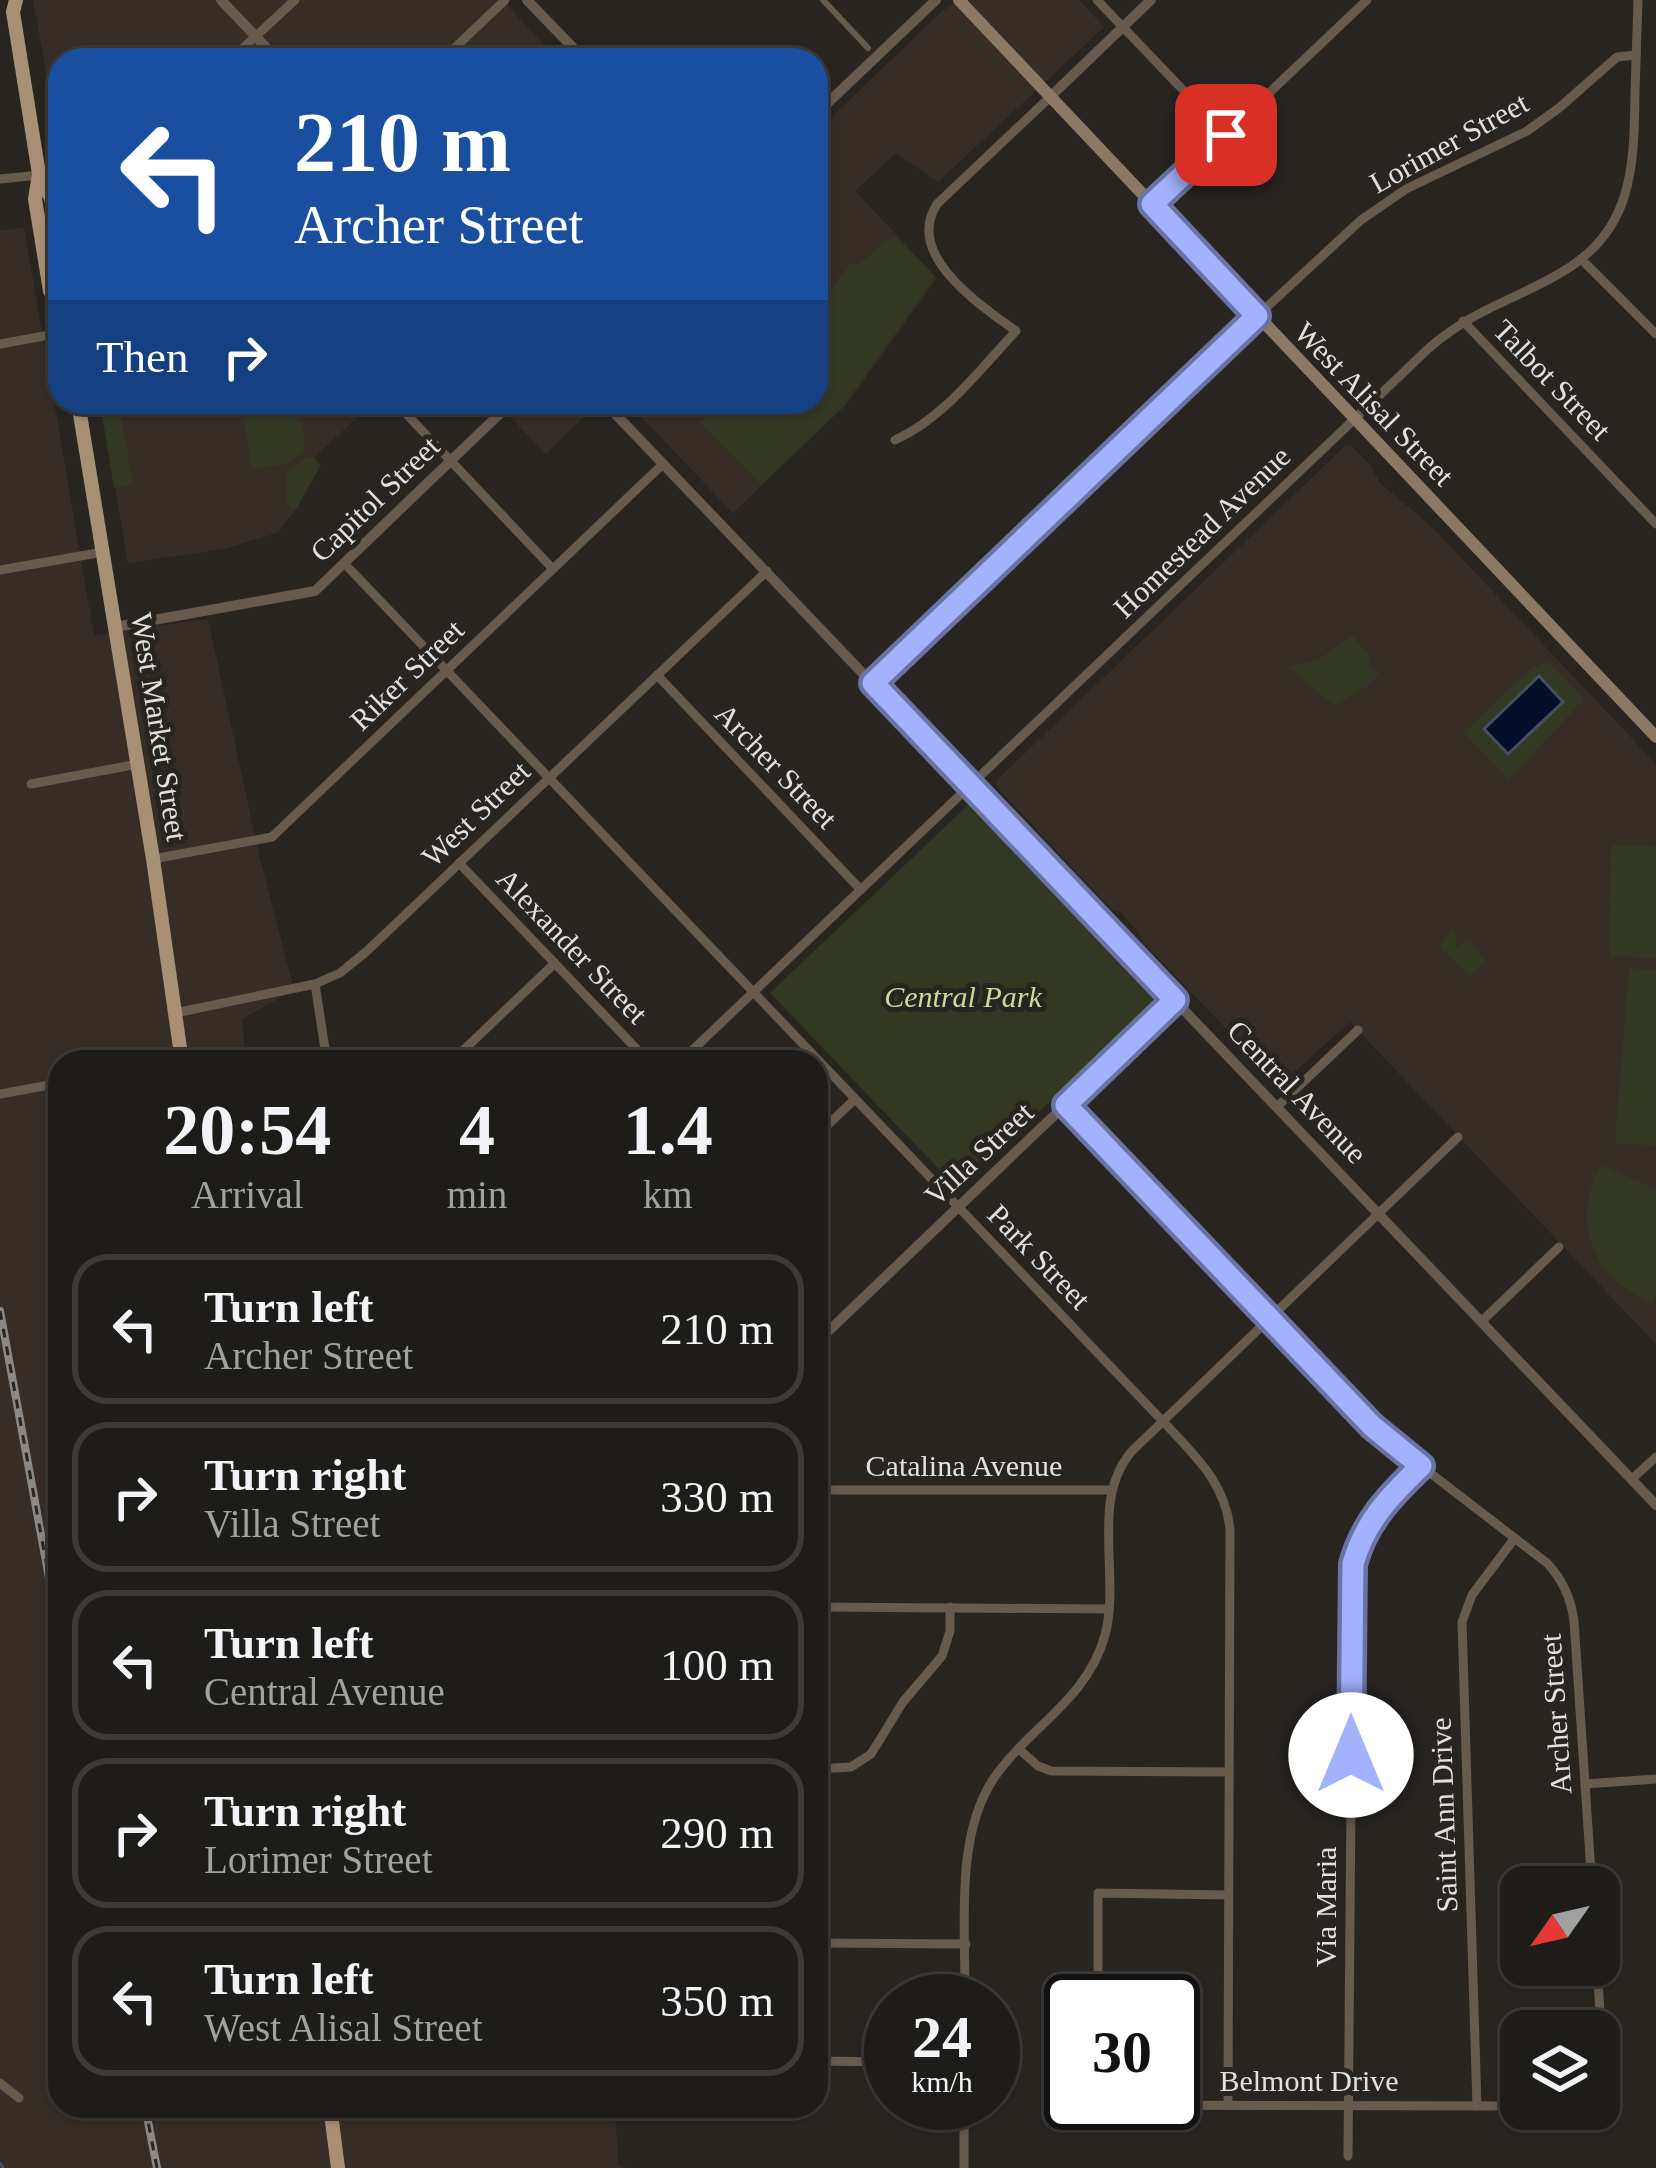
<!DOCTYPE html>
<style>
:root{--surface:#1e1c19;--page:#262522;--text:#f1f3f6;--muted:#a1a1a2;--line:#3c3a38}
body{margin:0;font-family:"Times New Roman",serif;background:var(--page);color:var(--text);height:100vh;display:flex;flex-direction:column;font-size:45px;white-space:nowrap}
*{box-sizing:border-box;margin:0}
p{font-size:39px;color:var(--muted)}
.icon{flex:none;width:66px;height:66px;fill:none;stroke:currentColor;stroke-width:2;stroke-linecap:round;stroke-linejoin:round}
.map{position:relative;flex:1;overflow:hidden}
.side{position:absolute;left:48px;top:1050px;width:780px;height:1068px;display:flex;flex-direction:column;background:var(--surface);border-radius:36px;box-shadow:0 3px 9px #0004,0 0 0 3px var(--line)}
.side>*{flex:none}
.hud{position:absolute;left:48px;top:48px;width:780px;height:366px;border-radius:36px;box-shadow:0 3px 9px #0004,0 0 0 3px var(--line);background:#1a4fa0;color:#fff;overflow:hidden}
.needle{width:78px;rotate:236deg}
.buttons{position:absolute;left:1500px;top:1866px;display:grid;gap:24px}
.buttons a{display:grid;place-items:center;width:120px;height:120px;border-radius:24px;background:var(--surface);box-shadow:0 3px 9px #0004,0 0 0 3px var(--line);font-size:60px}
.speed{position:absolute;left:864px;top:1974px;display:flex;gap:24px;font-size:60px;font-weight:700;text-align:center}
.speed>*{display:grid;place-content:center;width:156px;height:156px;border-radius:50%;background:var(--surface);box-shadow:0 3px 9px #0004,0 0 0 3px var(--line);line-height:1}
.speed small{font-size:30px;font-weight:400}
.speed .limit{border:6px solid #111;border-radius:18px;background:#fff;color:#111}
.pin{position:absolute;display:grid;place-items:center;width:102px;height:102px;color:#fff;margin:-51px;border-radius:24px;box-shadow:0 6px 18px #0006}
.me{position:absolute;width:132px;margin:-66px;rotate:0deg;stroke-linejoin:round;filter:drop-shadow(0 0 9px #0008)}
.turn{display:flex;align-items:center;gap:42px;height:252px;padding:0 48px;font-size:54px}
.turn .icon{width:156px;height:156px;stroke-width:2.5}
.turn b{display:block;font-size:84px;line-height:102px}
.then{display:flex;align-items:center;height:114px;padding:0 48px;background:#0003;gap:24px;font-size:45px}
.eta{display:flex;justify-content:space-evenly;align-items:center;height:204px;text-align:center}
.eta b{font-size:72px;font-weight:600;line-height:84px}
ul{padding:0;list-style:none}
li{display:flex;align-items:center;gap:36px;height:150px;margin:0 24px 18px;padding:0 24px;border:6px solid var(--line);border-radius:36px}
li div{flex:1}
li b{display:block;font-size:45px}
li em{font-style:normal}
.map>svg:first-child{display:block}
.built{fill:#362e26}
.green{fill:#333822}
.water{fill:#050e29;stroke:#484d5f;stroke-width:3}
.lines{fill:none;stroke-linecap:round;stroke-linejoin:round}
.stream{stroke:#484d5f;stroke-width:3}
.pedestrian{stroke:#675b4e;stroke-width:6}
.minor{stroke:#675b4e;stroke-width:9}
.tertiary{stroke:#675b4e;stroke-width:10}
.secondary{stroke:#8b7964;stroke-width:12}
.primary{stroke:#a89075;stroke-width:14}
.rail-casing{stroke:#8b8885;stroke-width:8}
.rail{stroke:#282521;stroke-width:3;stroke-dasharray:9;stroke-linecap:butt}
.route-casing{stroke:#6a74a4;stroke-width:30}
.route{stroke:#a3b2fd;stroke-width:21}
.labels{text-anchor:middle;stroke-width:10;stroke-linejoin:round;paint-order:stroke}
.street-label{font-size:30px;fill:#e3e1de;stroke:#282521}
.park-label{font-size:30px;font-style:italic;fill:#ccdb9b;stroke:#282521}
</style>
<div class="map">
<svg width="1656" height="2168" viewBox="0 0 1656 2168">
<rect width="100%" height="100%" fill="#282521"/>
<g class="built">
<path d="M33 0H502L559 60H60V148Z"/>
<path d="M958 0H1079L1104 27 938 182 896 153 855 191 937 278 846 405 733 513 627 402H816V132L940 13Z"/>
<path d="M24 227 94 635 208 619 259 855 294 990 242 1019 246 1062H60V2106H615L618 2165 627 2168H0V231Z"/>
<path d="M101 402H373L315 457 321 465 298 507 277 533 224 549 128 563Z"/>
<path d="M496 402H582L590 411 546 454Z"/>
<path d="M1350 445 1370 465 1380 483 1433 528 1656 764V1344L1350 1022 1280 1085 1142 941 1141 936 1120 912 1113 911 997 787V780L1344 447Z"/>
</g>
<g class="green">
<path d="M895 237 935 277 843 406 761 485 700 422 721 402H816V311L852 262 857 266 888 239Z"/>
<path d="M100 402H119L133 485 114 488Z"/>
<path d="M240 402H297L305 443 303 452 286 464 252 469Z"/>
<path d="M308 457H311L320 466 295 510 287 504V473Z"/>
<path d="M1352 635 1371 657 1368 663 1379 674 1365 688 1334 705 1288 667 1318 660Z"/>
<path d="M1547 660 1584 699 1509 780 1464 733 1534 665 1538 668Z"/>
<path d="M968 805 1156 1001 958 1189 770 993Z"/>
<path d="M1611 845 1656 846V958L1610 956Z"/>
<path d="M1453 930 1456 933 1455 948 1469 940 1485 961 1469 977 1440 947 1447 934Z"/>
<path d="M1629 968 1656 971V1146L1615 1143Z"/>
<path d="M1601 1165 1656 1189V1295L1652 1303C1593 1279 1569 1222 1601 1165Z"/>
</g>
<path class="water" d="M1539 676 1563 702 1508 754 1484 729Z"/>
<g class="lines">
<path class="stream" d="M0 2163 3 2168"/>
<path class="pedestrian" d="M823 0 868 48"/>
<g class="minor">
<path d="M1097 0 1226 135"/>
<path d="M230 60 295 0"/>
<path d="M442 60 505 0"/>
<path d="M0 179 60 173"/>
<path d="M1152 204 1367 0"/>
<path d="M1581 259 1656 334"/>
<path d="M1463 321 1656 524"/>
<path d="M0 344 60 333"/>
<path d="M395 402 553 569"/>
<path d="M895 440C944 418 980 369 1016 331 980 305 904 255 937 204L1050 97"/>
<path d="M344 563 1173 1432C1201 1462 1226 1487 1230 1530L1228 2105"/>
<path d="M0 570 103 552"/>
<path d="M657 675 861 890"/>
<path d="M873 683 1242 330 1361 220 1406 189 1527 131 1559 108 1617 57 1636 55"/>
<path d="M31 784 138 764"/>
<path d="M153 859 272 837 663 464"/>
<path d="M459 863 649 1062"/>
<path d="M315 984 327 1062"/>
<path d="M175 1013 315 984 340 973 367 951 767 571"/>
<path d="M451 1062 555 963"/>
<path d="M680 1062 1429 348C1473 310 1509 302 1557 275 1633 233 1634 170 1635 92 1636 61 1637 31 1638 0"/>
<path d="M0 1094 60 1083"/>
<path d="M1066 1105 1377 1432 1547 1563C1563 1580 1571 1598 1574 1621L1592 1887"/>
<path d="M1278 1106 1358 1030"/>
<path d="M816 1136 855 1099"/>
<path d="M1482 1321 1559 1247"/>
<path d="M1633 1478 1656 1457"/>
<path d="M816 1490H1111"/>
<path d="M816 1607 1109 1609"/>
<path d="M1020 1750 1038 1766 1051 1771 1229 1772"/>
<path d="M816 1769 851 1767 871 1754 903 1702 942 1656 950 1631V1607"/>
<path d="M1585 1784 1656 1779"/>
<path d="M816 1943 966 1944"/>
<path d="M1597 1965 1606 2107H1599"/>
<path d="M965 2001C966 1931 954 1837 994 1778 1029 1727 1088 1699 1105 1635 1121 1576 1089 1498 1133 1450L1458 1137"/>
<path d="M1098 2001V1893L1228 1895"/>
<path d="M816 2061 891 2062"/>
<path d="M0 2083 19 2098"/>
<path d="M1098 2103V2105L1521 2106"/>
<path d="M1477 2106 1462 1622 1472 1595 1514 1539"/>
<path d="M1348 2156 1353 1564C1364 1521 1390 1496 1421 1467"/>
<path d="M964 2168V2103"/>
</g>
<g class="tertiary">
<path d="M221 0 278 60"/>
<path d="M527 0 585 60"/>
<path d="M1050 97 1151 0"/>
<path d="M816 114 936 0"/>
<path d="M604 402 1656 1505"/>
<path d="M115 627 315 591 512 402"/>
<path d="M816 1343 1175 1000"/>
</g>
<path class="secondary" d="M959 0 1656 737"/>
<g class="primary">
<path d="M16 0 13 12 39 174 51 198 60 250"/>
<path d="M39 174 35 199 50 291 60 305"/>
<path d="M78 402 153 859 182 1062"/>
<path d="M330 2106 338 2168"/>
</g>
<defs>
<g id="rail">
<path d="M0 1311 60 1638"/>
<path d="M145 2106 157 2168"/>
</g>
</defs>
<use href="#rail" class="rail-casing"/>
<use href="#rail" class="rail"/>
</g>
<g class="lines">
<defs>
<path id="route" d="M1226 135 1152 204 1257 316 873 683 1175 1000 1066 1105 1372 1426 1421 1466C1390 1496 1365 1521 1353 1564L1351 1755"/>
</defs>
<use href="#route" class="route-casing"/>
<use href="#route" class="route"/>
</g>
<g class="labels">
<g class="street-label">
<text transform="translate(1449 143) rotate(-29)" y="10">Lorimer Street</text>
<text transform="translate(1552 380) rotate(46)" y="10">Talbot Street</text>
<text transform="translate(1374 404) rotate(46)" y="10">West Alisal Street</text>
<text transform="translate(375 499) rotate(-44)" y="10">Capitol Street</text>
<text transform="translate(1202 532) rotate(-44)" y="10">Homestead Avenue</text>
<text transform="translate(407 675) rotate(-44)" y="10">Riker Street</text>
<text transform="translate(159 727) rotate(81)" y="10">West Market Street</text>
<text transform="translate(776 766) rotate(46)" y="10">Archer Street</text>
<text transform="translate(476 814) rotate(-44)" y="10">West Street</text>
<text transform="translate(572 946) rotate(46)" y="10">Alexander Street</text>
<text transform="translate(1297 1092) rotate(46)" y="10">Central Avenue</text>
<text transform="translate(979 1154) rotate(-43)" y="10">Villa Street</text>
<text transform="translate(1039 1257) rotate(46)" y="10">Park Street</text>
<text x="964" y="1476">Catalina Avenue</text>
<text transform="translate(1556 1714) rotate(-94)" y="10">Archer Street</text>
<text transform="translate(1444 1815) rotate(-92)" y="10">Saint Ann Drive</text>
<text transform="translate(1326 1907) rotate(-90)" y="10">Via Maria</text>
<text x="1309" y="2091">Belmont Drive</text>
</g>
<g class="park-label">
<text x="963" y="1007">Central Park</text>
</g>
</g>
</svg>
<div class="buttons">
<a><svg class="needle" viewBox="-14 -14 28 28"><path d="M0-13l5 13h-10z" fill="#e53935"/><path d="M0 13l5-13h-10z" fill="#a1a1a2"/></svg></a>
<a><svg class="icon" aria-label="layers" viewBox="0 0 24 24"><path d="M12 4l9 5-9 5-9-5zM3 14l9 5 9-5"/></svg></a>
</div>
<div class="speed"><div>24<small>km/h</small></div><div class="limit">30</div></div>
<div class="pin" style="left:1226px;top:135px;background:#d93025"><svg class="icon" aria-label="arrive" viewBox="0 0 24 24"><path d="M6 21V4h12l-3 4 3 4H6"/></svg></div>
<svg class="me" style="left:1351px;top:1755px" viewBox="-20 -20 40 40"><circle r="19" fill="#fff"/><path d="M0-13L10 11 0 6-10 11z" fill="#a3b2fd"/></svg>
<div class="hud">
<div class="turn"><svg class="icon" aria-label="left" viewBox="0 0 24 24"><path d="M17 20v-9H6M10 6l-5 5 5 5"/></svg><div><b>210 m</b>Archer Street</div></div>
<div class="then">Then<svg class="icon" aria-label="right" viewBox="0 0 24 24"><path d="M7 20v-9h11M14 6l5 5-5 5"/></svg></div>
</div>
<section class="side">
<div class="eta">
<div><b>20:54</b><p>Arrival</p></div>
<div><b>4</b><p>min</p></div>
<div><b>1.4</b><p>km</p></div>
</div>
<ul>
<li><svg class="icon" aria-label="left" viewBox="0 0 24 24"><path d="M17 20v-9H6M10 6l-5 5 5 5"/></svg><div><b>Turn left</b><p>Archer Street</p></div><em>210 m</em></li>
<li><svg class="icon" aria-label="right" viewBox="0 0 24 24"><path d="M7 20v-9h11M14 6l5 5-5 5"/></svg><div><b>Turn right</b><p>Villa Street</p></div><em>330 m</em></li>
<li><svg class="icon" aria-label="left" viewBox="0 0 24 24"><path d="M17 20v-9H6M10 6l-5 5 5 5"/></svg><div><b>Turn left</b><p>Central Avenue</p></div><em>100 m</em></li>
<li><svg class="icon" aria-label="right" viewBox="0 0 24 24"><path d="M7 20v-9h11M14 6l5 5-5 5"/></svg><div><b>Turn right</b><p>Lorimer Street</p></div><em>290 m</em></li>
<li><svg class="icon" aria-label="left" viewBox="0 0 24 24"><path d="M17 20v-9H6M10 6l-5 5 5 5"/></svg><div><b>Turn left</b><p>West Alisal Street</p></div><em>350 m</em></li>
</ul>
</section>
</div>
